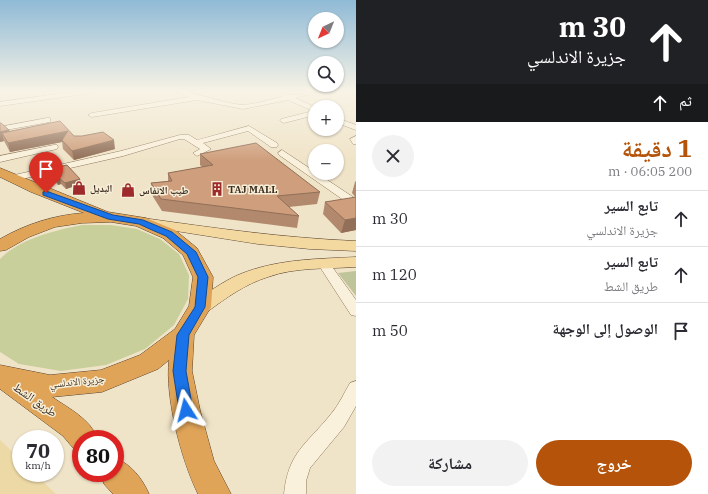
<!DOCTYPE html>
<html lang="ar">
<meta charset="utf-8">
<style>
:root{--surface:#fff;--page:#f2f2f3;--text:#2b2b33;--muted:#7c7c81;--line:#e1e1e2;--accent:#b45309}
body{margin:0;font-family:"IBM Plex Serif","Noto Naskh Arabic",serif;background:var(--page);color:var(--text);direction:rtl;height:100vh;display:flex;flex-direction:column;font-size:15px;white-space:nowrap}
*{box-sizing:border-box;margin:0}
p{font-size:13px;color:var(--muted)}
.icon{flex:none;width:22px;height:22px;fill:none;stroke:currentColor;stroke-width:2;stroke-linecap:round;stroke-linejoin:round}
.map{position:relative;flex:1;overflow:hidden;direction:ltr}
.panel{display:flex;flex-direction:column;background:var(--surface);width:352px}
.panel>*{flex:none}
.hud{background:#202124;color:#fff;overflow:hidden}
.needle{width:26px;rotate:223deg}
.buttons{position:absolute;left:308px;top:12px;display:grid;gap:8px}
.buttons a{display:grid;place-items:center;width:36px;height:36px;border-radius:50%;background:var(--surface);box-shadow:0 1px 3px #0004;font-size:20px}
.speed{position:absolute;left:12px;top:430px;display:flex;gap:8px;font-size:20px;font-weight:700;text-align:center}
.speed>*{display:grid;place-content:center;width:52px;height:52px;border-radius:50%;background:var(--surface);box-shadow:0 1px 3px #0004;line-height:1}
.speed small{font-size:10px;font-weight:400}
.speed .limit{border:6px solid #d22;background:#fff;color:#111}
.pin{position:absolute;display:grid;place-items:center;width:34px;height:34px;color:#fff;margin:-41px -17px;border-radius:50% 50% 50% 0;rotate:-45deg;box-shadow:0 0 4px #0007}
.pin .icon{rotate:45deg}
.me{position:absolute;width:44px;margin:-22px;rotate:351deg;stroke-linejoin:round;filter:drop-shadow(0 0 3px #0008)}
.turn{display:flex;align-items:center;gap:14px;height:84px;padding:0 16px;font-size:18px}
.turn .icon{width:52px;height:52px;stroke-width:2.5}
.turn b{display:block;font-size:28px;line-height:34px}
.then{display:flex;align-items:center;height:38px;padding:0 16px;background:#0003;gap:8px;font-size:15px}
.round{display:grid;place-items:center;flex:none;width:42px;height:42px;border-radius:21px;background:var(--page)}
.head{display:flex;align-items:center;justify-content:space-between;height:68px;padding:0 16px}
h1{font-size:24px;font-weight:700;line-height:30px;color:var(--accent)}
.button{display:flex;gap:8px;margin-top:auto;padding:8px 16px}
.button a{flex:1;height:46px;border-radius:24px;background:var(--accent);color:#fff;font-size:16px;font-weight:700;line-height:46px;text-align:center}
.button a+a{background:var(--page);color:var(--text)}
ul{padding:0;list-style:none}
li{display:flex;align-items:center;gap:12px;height:56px;padding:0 16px;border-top:1px solid var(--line)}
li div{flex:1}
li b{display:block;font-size:15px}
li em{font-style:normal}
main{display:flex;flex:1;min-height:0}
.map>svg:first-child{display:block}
.green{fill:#c9cf9b}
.sand{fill:#ecd9a5}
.cemetery{fill:#bfc49a}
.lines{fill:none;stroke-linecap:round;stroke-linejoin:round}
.minor-casing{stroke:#8d765c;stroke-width:1}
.major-casing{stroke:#5b4430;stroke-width:1}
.highway-casing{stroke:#5b4430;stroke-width:1}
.minor{fill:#faf1dc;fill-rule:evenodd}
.major{fill:#f3d9a0;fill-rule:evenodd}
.highway{fill:#e0a458;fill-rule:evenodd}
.wall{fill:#b2896c}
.shaded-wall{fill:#916f58}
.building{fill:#cf9f7d;stroke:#916f58}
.route{fill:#1a73e8;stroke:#114b97}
.labels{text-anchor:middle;stroke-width:3;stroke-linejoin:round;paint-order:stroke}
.poi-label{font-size:10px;font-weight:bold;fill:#3d2e20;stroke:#f7eed8;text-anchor:start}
.street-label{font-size:10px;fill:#3d2e20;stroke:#f7eed8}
.near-street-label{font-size:12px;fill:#3d2e20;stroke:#f7eed8}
</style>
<main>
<section class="panel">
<div class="hud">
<div class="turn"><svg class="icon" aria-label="ahead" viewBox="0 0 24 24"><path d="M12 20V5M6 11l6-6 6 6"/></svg><div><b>30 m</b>جزيرة الاندلسي</div></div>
<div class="then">ثم<svg class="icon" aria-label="ahead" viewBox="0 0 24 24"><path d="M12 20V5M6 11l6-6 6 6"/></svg></div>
</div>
<div class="head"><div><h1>1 دقيقة</h1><p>200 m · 06:05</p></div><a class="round"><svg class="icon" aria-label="close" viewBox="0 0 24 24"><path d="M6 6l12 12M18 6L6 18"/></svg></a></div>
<ul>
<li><svg class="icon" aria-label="ahead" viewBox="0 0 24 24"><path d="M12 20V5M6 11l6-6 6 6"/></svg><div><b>تابع السير</b><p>جزيرة الاندلسي</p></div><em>30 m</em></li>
<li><svg class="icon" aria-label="ahead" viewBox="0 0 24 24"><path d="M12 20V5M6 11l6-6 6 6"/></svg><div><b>تابع السير</b><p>طريق الشط</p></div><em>120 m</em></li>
<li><svg class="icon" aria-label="arrive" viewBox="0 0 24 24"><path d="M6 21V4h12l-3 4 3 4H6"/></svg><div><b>الوصول إلى الوجهة</b></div><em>50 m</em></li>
</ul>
<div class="button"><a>خروج</a><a>مشاركة</a></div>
</section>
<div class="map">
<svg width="356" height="494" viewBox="0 0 356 494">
<rect width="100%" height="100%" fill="#f0e4c8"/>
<path class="green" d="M82 225H111L137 229 160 239 179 254 189 275 188 299 174 325 145 349 106 365 61 371 19 364 0 352V259C19 239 56 230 82 225Z"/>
<path class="sand" d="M0 440 21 460V473H34L56 494H0Z"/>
<path class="cemetery" d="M356 271V296L338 273Z"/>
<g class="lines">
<defs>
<g id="minor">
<path d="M79 91H95L92 93 0 106V102Z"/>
<path d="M174 91C195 91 220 103 242 105 253 105 271 99 282 97L283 95C285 94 287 95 289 95 298 96 312 91 323 91L295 98 315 107V115L284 123 280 121 281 119 313 111 288 100 243 109 197 100 92 117 88 115 92 113 189 97Z"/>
<path d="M47 118H50V122L0 131V127Z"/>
<path d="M337 118 356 125V130L337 123Z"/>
<path d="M249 126 277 143 278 145 277 147H271L248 131 203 143 211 149 197 156 193 153 200 149 184 139H180L123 156 13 181 8 178 10 176 121 151 180 135H189L197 140Z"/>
<path d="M356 136V144H353L350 139Z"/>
<path d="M54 145H57L58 147 57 149 0 162V156Z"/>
<path d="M282 150 356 199V207L352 206 279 155 278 153Z"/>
<path d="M324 260 328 261 356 300V316L351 315 318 264 320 261Z"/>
<path d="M356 381V406L344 427 310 468 306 481V494H284C288 452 307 444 331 414 339 405 344 393 350 383Z"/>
</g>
<g id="major">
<path d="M143 218C214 228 284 238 356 241V251L310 249 258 244 138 225 136 222 138 219Z"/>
<path d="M356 257V267C327 269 295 267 268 277 245 284 226 298 207 312L200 314 193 312 191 307 193 302C208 293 222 282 238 275 276 259 316 259 356 257Z"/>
</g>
<g id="highway">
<path d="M0 168 108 212 146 218 175 230 197 248 213 277 211 307 194 335 192 371 200 410 214 461 231 494H198C181 459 165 398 169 360L158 369 102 392 52 397C70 409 90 419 98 439H81V452L74 449 63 436 0 389V365L50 375 101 370 140 355 175 329 189 306 193 277 183 255 163 238 136 226 111 222 82 223 55 227 29 237 6 250 0 251V239C26 224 54 215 84 213L31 192 0 177Z"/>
<path d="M115 458C131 464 142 478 149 494H113L104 484 100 473H115Z"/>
</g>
</defs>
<use href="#minor" class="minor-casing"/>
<use href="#major" class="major-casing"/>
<use href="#highway" class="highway-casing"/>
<use href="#minor" class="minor"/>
<use href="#major" class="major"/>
<use href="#highway" class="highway"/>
</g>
<g class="wall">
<path d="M0 123 9 130 10 131 74 136 115 149 74 160 63 149 62 142 10 152 4 141 0 142Z"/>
<path d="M200 154 320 192 317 204 289 207 299 216 297 228 162 211 152 195 151 183 168 181V173L202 167 200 165Z"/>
<path d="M48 169 80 179 81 184 66 189 61 184 58 185 49 174Z"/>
<path d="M356 181V230L341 233 323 214 325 202 356 198 352 193 355 182Z"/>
</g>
<g class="shaded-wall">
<path d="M9 130 12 140 2 133 4 141 0 142V132Z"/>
<path d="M68 131 62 140V142L10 152 8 143Z"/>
<path d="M114 140 115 149 74 160 72 151Z"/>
<path d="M57 179H60L61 184 58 185Z"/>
<path d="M80 179 81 184 66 189 65 183Z"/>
<path d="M356 218V230L341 233 345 220Z"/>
</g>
<g class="building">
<path d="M60 121 74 136H82L103 132 114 140 72 151 62 140 68 131 8 143 2 133Z"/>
<path d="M0 123H1L9 130 0 132Z"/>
<path d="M256 143 320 192 277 196 299 216 161 199 151 183 172 181 168 173 213 165 200 154Z"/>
<path d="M67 165 80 179 65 183 60 179H57L48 169Z"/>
<path d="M356 197V218L345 220 325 202Z"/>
</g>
<linearGradient id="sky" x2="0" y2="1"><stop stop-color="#8fbad6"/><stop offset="0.57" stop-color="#f8f3e6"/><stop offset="1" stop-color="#f8f3e6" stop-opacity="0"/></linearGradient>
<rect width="356" height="160" fill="url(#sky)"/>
<path class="route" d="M46 191 113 215 143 220 172 232 196 252 208 277 205 307 189 335 186 371 193 410 191 414 186 416 181 414 179 410 173 371 177 335 195 307 198 277 187 254 166 236 152 230 139 224 108 219 43 195V192Z"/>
<defs>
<symbol id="shop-bare" viewBox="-9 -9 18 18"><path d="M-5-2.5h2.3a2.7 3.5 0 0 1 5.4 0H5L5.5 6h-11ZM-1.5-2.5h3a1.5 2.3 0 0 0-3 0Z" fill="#9e2a2b" stroke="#f7eed8" stroke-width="2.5" paint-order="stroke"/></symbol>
<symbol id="building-bare" viewBox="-9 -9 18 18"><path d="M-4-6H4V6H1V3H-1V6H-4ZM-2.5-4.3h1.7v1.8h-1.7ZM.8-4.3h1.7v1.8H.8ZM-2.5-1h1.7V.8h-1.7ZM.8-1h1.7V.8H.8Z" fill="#9e2a2b" stroke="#f7eed8" stroke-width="2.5" paint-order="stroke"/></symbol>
</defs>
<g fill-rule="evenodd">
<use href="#shop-bare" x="69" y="178" width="20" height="20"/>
<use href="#building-bare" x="207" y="179" width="20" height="20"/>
<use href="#shop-bare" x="118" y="180" width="20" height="20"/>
</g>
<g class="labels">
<g class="poi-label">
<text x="90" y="192">البديل</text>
<text x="228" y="193">TAJ MALL</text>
<text x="139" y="194">طيب الانفاس</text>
</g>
<g class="street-label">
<text transform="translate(77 381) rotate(-6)" y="4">جزيرة الاندلسي</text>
</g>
<g class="near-street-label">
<text transform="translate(35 400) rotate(35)" y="4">طريق الشط</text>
</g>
</g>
</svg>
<div class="buttons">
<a><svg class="needle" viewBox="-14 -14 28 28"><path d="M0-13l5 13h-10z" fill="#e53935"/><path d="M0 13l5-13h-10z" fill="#7c7c81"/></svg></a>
<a><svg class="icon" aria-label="search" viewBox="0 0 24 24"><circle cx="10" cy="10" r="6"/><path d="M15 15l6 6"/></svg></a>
<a>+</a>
<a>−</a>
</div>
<div class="speed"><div>70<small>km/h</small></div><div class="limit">80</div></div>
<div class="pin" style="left:46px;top:193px;background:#d93025"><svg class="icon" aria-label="arrive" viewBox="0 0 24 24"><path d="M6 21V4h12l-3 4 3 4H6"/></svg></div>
<svg class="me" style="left:186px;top:410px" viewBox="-20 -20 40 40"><path d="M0-17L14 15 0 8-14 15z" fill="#1a73e8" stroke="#fff" stroke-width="4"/></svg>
</div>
</main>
